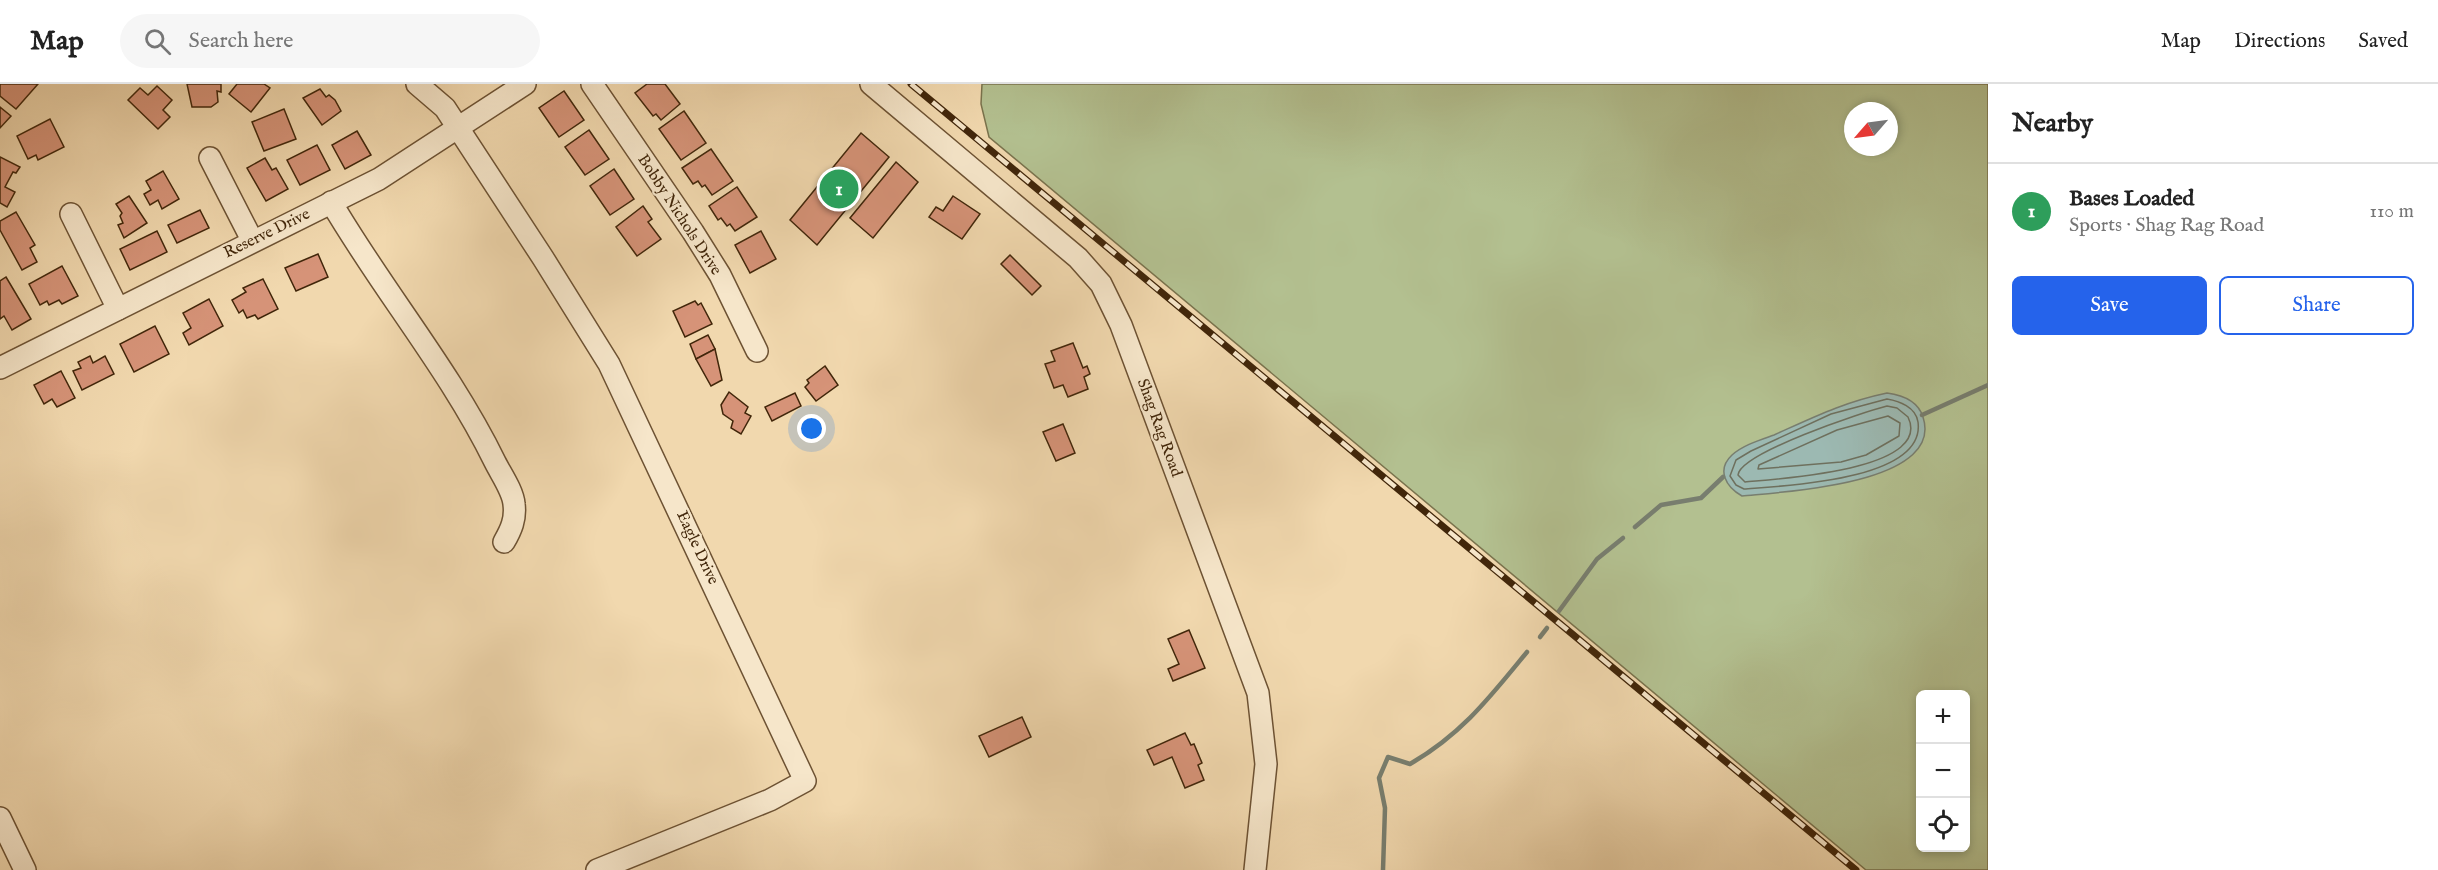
<!DOCTYPE html>
<html lang="en">
<head>
<meta charset="utf-8">
<style>
  :root { --surface:#fff; --page:#f6f6f6; --text:#222; --muted:#767676; --line:#e0e0e0; --accent:#2563eb }
  body { margin:0; font-family:"IM FELL English",serif; background:var(--page); color:var(--text) }
  .controls { position:absolute; right:18px; bottom:18px; display:grid; overflow:hidden; border-radius:9px; box-shadow:0 3px 9px #0003 }
  .controls button { width:54px; height:54px; display:grid; place-items:center; padding:0; border:0; border-bottom:2px solid var(--line); background:var(--surface); color:var(--text); font:30px sans-serif }
  .compass { position:absolute; left:1844px; top:18px; width:54px; height:54px; border-radius:50%; background:var(--surface); box-shadow:0 3px 9px #0003; rotate:242deg }
  .you { position:absolute; left:812px; top:345px; width:21px; height:21px; margin:-15px; border:4px solid #fff; border-radius:50%; background:#1a73e8; box-shadow:0 0 0 9px #1a73e833 }
  .badge { display:grid; place-items:center; width:39px; height:39px; border-radius:50%; background:var(--accent); color:#fff; font-size:20px; font-weight:700 }
  .pin { position:absolute; translate:-50% -50%; border:3px solid #fff; box-shadow:0 2px 6px #0006 }
  .list { margin:0; padding:0; list-style:none }
  h2 { display:flex; justify-content:space-between; align-items:center; height:78px; margin:0; padding:0 24px; font-size:26px }
  h2 small { font-size:20px; font-weight:400; color:var(--muted) }
  .list li { display:grid; grid-template-columns:39px 1fr auto; gap:18px; align-items:center; box-sizing:border-box; height:96px; padding:0 24px; border-top:2px solid var(--line) }
  .list b { display:block; font-size:22px; white-space:nowrap }
  .list p { margin:0; font-size:20px; white-space:nowrap; color:var(--muted) }
  .list em { font-size:20px; font-style:normal; color:var(--muted) }
  .actions { display:flex; gap:12px; padding:18px 24px }
  .actions a { flex:1; padding:14px 0; border:2px solid var(--accent); border-radius:9px; text-align:center; font-size:21px; color:var(--accent) }
  .actions .main { background:var(--accent); color:#fff }
  .icon { flex:none; width:33px; height:33px; fill:none; stroke:currentColor; stroke-width:2; stroke-linecap:round; stroke-linejoin:round }
  .map { position:relative; flex:none; width:1988px; height:786px; overflow:hidden }
  header { display:flex; align-items:center; gap:36px; box-sizing:border-box; height:84px; padding:0 30px; background:var(--surface); border-bottom:2px solid var(--line) }
  header strong { font-size:28px }
  nav { display:flex; gap:33px; margin-inline-start:auto; font-size:21px }
  .search { width:420px; height:54px; background:var(--page); display:flex; align-items:center; gap:15px; box-sizing:border-box; padding:0 21px; border-radius:33px; color:var(--muted); font-size:22px }
  main { display:flex }
  aside { flex:1; background:var(--surface) }
  .map>svg:first-child { display:block }
  .green { fill:#b3c090; stroke:#7a734d; stroke-width:1.5; fill-rule:evenodd }
  .water { fill:#9cb9b2; stroke:#787e6f; stroke-width:1.5 }
  .lines { fill:none; stroke-linecap:round; stroke-linejoin:round }
  .shore { stroke:#6e705e; stroke-width:1.5 }
  .stream { stroke:#787e6f; stroke-width:4.5 }
  .building { fill:#d69378; stroke:#41260a; stroke-width:1.5 }
  .minor-casing { stroke:#6d5233; stroke-width:24 }
  .minor { stroke:#f6e6ca; stroke-width:21 }
  .rail-casing { stroke:#41260a; stroke-width:7 }
  .rail { stroke:#f6e6ca; stroke-width:4.5; stroke-dasharray:14; stroke-linecap:butt }
  .labels { text-anchor:middle; dominant-baseline:central; stroke-width:4.5; stroke-linejoin:round; paint-order:stroke }
  .street-label { font-size:16px; fill:#41260a; stroke:#f6e6ca }
</style>
</head>
<body>
<header>
<strong>Map</strong>
<div class="search"><svg class="icon" aria-label="search" viewBox="0 0 24 24"><circle cx="10" cy="10" r="6"/><path d="M15 15l6 6"/></svg>Search here</div>
<nav><a>Map</a><a>Directions</a><a>Saved</a></nav>
</header>
<main>
<div class="map">
<svg width="1988" height="786" viewBox="0 0 1988 786">
  <rect width="100%" height="100%" fill="#f1d8ae"/>
  <filter id="stains"><feTurbulence type="fractalNoise" baseFrequency=".00333" numOctaves="4"/><feColorMatrix values="0 0 0 0 .2 0 0 0 0 .09 0 0 0 0 .02 0 0 0 .5 -.17"/></filter>
  <radialGradient id="worn" r=".72"><stop offset=".6" stop-color="#630" stop-opacity="0"/><stop offset="1" stop-color="#630" stop-opacity=".3"/></radialGradient>
  <!-- green -->
  <path class="green" d="M982,0H1988V786H1866L989,53L981,20ZM1853,27H1889V63H1853ZM1920,610H1966V764H1920Z"/>
  <!-- water -->
  <path class="water" d="M1887,309C1902,311 1918,317 1923,333C1945,401 1779,408 1742,412C1726,403 1716,386 1732,371C1743,361 1760,356 1774,351C1814,333 1844,318 1887,309Z"/>
  <g class="lines">
    <!-- shore -->
    <g class="shore">
      <path d="M1887,315C1899,317 1916,323 1918,338C1926,397 1781,402 1744,405L1736,401L1730,392L1736,376L1751,367L1831,330Z"/>
      <path d="M1887,322L1897,324L1908,333C1934,387 1774,395 1745,398L1738,391C1740,369 1863,328 1887,322Z"/>
      <path d="M1888,332L1900,339L1899,352L1866,371L1841,378L1758,385L1759,381L1837,346Z"/>
    </g>
    <!-- stream -->
    <g class="stream">
      <path d="M1922,331L1988,301"/>
      <path d="M1635,443L1661,421L1701,414L1723,393"/>
      <path d="M1559,527L1597,475L1623,454"/>
      <path d="M1540,553L1547,544"/>
      <path d="M1383,786L1385,724L1379,694L1388,673L1410,680C1462,650 1490,613 1527,568"/>
    </g>
  </g>
  <!-- building -->
  <g class="building">
    <path d="M0,0H38L16,25L0,12Z"/>
    <path d="M187,0H221V8L217,7L218,18L211,23H192Z"/>
    <path d="M237,0H264L270,4L251,28L229,10Z"/>
    <path d="M647,0H665L680,20L661,36L656,30L653,32L635,9Z"/>
    <path d="M157,2L172,16L163,26L170,33L158,45L128,16L140,4L148,11Z"/>
    <path d="M320,5L326,13L329,11L335,16L341,27L322,41L303,14Z"/>
    <path d="M564,7L584,36L559,53L539,24Z"/>
    <path d="M0,23L11,32L0,44Z"/>
    <path d="M284,25L296,55L264,67L252,38Z"/>
    <path d="M684,27L706,59L681,76L659,45Z"/>
    <path d="M50,35L64,63L38,76L36,71L28,75L17,52Z"/>
    <path d="M589,46L609,75L585,91L565,63Z"/>
    <path d="M357,47L371,71L345,85L332,61Z"/>
    <path d="M861,49L889,73L817,161L790,136Z"/>
    <path d="M317,61L330,86L300,101L287,76Z"/>
    <path d="M711,65L733,97L712,111L705,101L702,103L698,97L693,100L682,84Z"/>
    <path d="M0,73L20,83L16,89L13,88L5,103L15,108L7,123L0,119Z"/>
    <path d="M265,74L272,86L276,84L288,105L266,117L247,84Z"/>
    <path d="M896,78L918,98L873,154L850,134Z"/>
    <path d="M614,85L634,115L610,131L590,102Z"/>
    <path d="M163,87L179,115L162,125L158,116L150,121L144,110L151,106L146,97Z"/>
    <path d="M737,103L757,133L735,147L730,140L727,142L721,134L718,136L709,122Z"/>
    <path d="M129,112L147,139L124,154L118,141L123,139L120,132L122,129L116,120Z"/>
    <path d="M953,112L980,130L962,155L929,133L936,123L943,127Z"/>
    <path d="M643,122L652,135L648,138L661,155L637,172L616,143Z"/>
    <path d="M200,126L209,144L177,159L168,141Z"/>
    <path d="M16,128L35,161L30,164L37,178L22,186L0,146V137Z"/>
    <path d="M157,147L167,168L130,186L120,165Z"/>
    <path d="M761,147L776,175L750,189L735,161Z"/>
    <path d="M318,170L328,193L296,207L285,184Z"/>
    <path d="M1010,171L1041,202L1032,211L1001,180Z"/>
    <path d="M62,182L78,212L62,220L59,216L49,221L47,217L40,221L29,200Z"/>
    <path d="M6,193L31,235L12,246L4,232L0,235V197Z"/>
    <path d="M263,195L278,225L258,235L255,231L247,234L243,226L239,229L232,216L246,208L243,204Z"/>
    <path d="M209,215L223,242L189,261L183,249L191,244L183,229Z"/>
    <path d="M695,217L698,221L701,219L712,240L685,253L673,227Z"/>
    <path d="M155,242L169,270L134,288L120,260Z"/>
    <path d="M708,251L715,265L696,275L690,260Z"/>
    <path d="M1073,259L1083,284L1087,282L1090,290L1084,293L1088,305L1068,313L1063,301L1054,304L1045,280L1055,277L1051,267Z"/>
    <path d="M715,265L722,296L711,302L696,275Z"/>
    <path d="M90,272L93,279L105,272L114,290L82,306L73,287L81,284L78,278Z"/>
    <path d="M825,282L838,301L816,317L805,303L809,299L807,296Z"/>
    <path d="M61,287L75,314L57,323L52,315L44,320L34,301Z"/>
    <path d="M729,308L748,323L745,329L751,332L741,350L731,344L733,337L723,330L721,321Z"/>
    <path d="M795,309L801,322L772,337L765,323Z"/>
    <path d="M1063,340L1075,369L1056,377L1043,348Z"/>
    <path d="M1189,546L1205,584L1173,597L1168,585L1179,580L1168,555Z"/>
    <path d="M1022,633L1031,653L989,673L979,652Z"/>
    <path d="M1185,649L1191,661L1194,660L1202,679L1198,681L1204,696L1185,704L1172,673L1154,681L1147,666Z"/>
  </g>
  <g class="lines">
    <defs>
      <g id="minor">
        <path d="M417,0L445,24L543,174L609,280L805,697L770,716L597,786"/>
        <path d="M592,0L693,148L720,191L757,267"/>
        <path d="M871,0L1078,174L1101,200L1121,241L1258,609L1266,680L1255,786"/>
        <path d="M210,74L252,156"/>
        <path d="M331,118C383,207 450,286 495,378C501,390 513,407 514,420C516,435 511,446 504,458"/>
        <path d="M71,130L118,225"/>
        <path d="M0,284L379,95L525,0"/>
        <path d="M0,734L25,786"/>
      </g>
    </defs>
    <!-- minor casing -->
    <use href="#minor" class="minor-casing"/>
    <!-- minor -->
    <use href="#minor" class="minor"/>
    <defs>
      <path id="rail" d="M911,0L1856,786"/>
    </defs>
    <!-- rail casing -->
    <use href="#rail" class="rail-casing"/>
    <!-- rail -->
    <use href="#rail" class="rail"/>
  </g>
  <g class="labels">
    <!-- street labels -->
    <g class="street-label">
      <text transform="translate(679 131) rotate(57)">Bobby Nichols Drive</text>
      <text transform="translate(267 150) rotate(-26)">Reserve Drive</text>
      <text transform="translate(1159 344) rotate(70)">Shag Rag Road</text>
      <text transform="translate(697 464) rotate(65)">Eagle Drive</text>
    </g>
  </g>
  <rect width="100%" height="100%" filter="url(#stains)"/>
  <rect width="100%" height="100%" fill="url(#worn)"/>
</svg>
<div class="controls">
<button>+</button>
<button>−</button>
<button><svg class="icon" aria-label="locate" viewBox="0 0 24 24"><circle cx="12" cy="12" r="6"/><path d="M12 2v4M12 18v4M2 12h4M18 12h4"/></svg></button>
</div>
<svg class="compass" viewBox="-18 -18 36 36"><path d="M0-13l5 13h-10z" fill="#e53935"/><path d="M0 13l5-13h-10z" fill="#767676"/></svg>
<div class="you"></div>
<div class="pin badge" style="left:839px;top:105px;background:#2e9e5b">1</div>
</div>
<aside>
<h2>Nearby<small></small></h2>
<ul class="list">
<li><span class="badge" style="background:#2e9e5b">1</span><div><b>Bases Loaded</b><p>Sports · Shag Rag Road</p></div><em>110 m</em></li>
</ul>
<div class="actions"><a class="main">Save</a><a>Share</a></div>
</aside>
</main>
</body>
</html>
